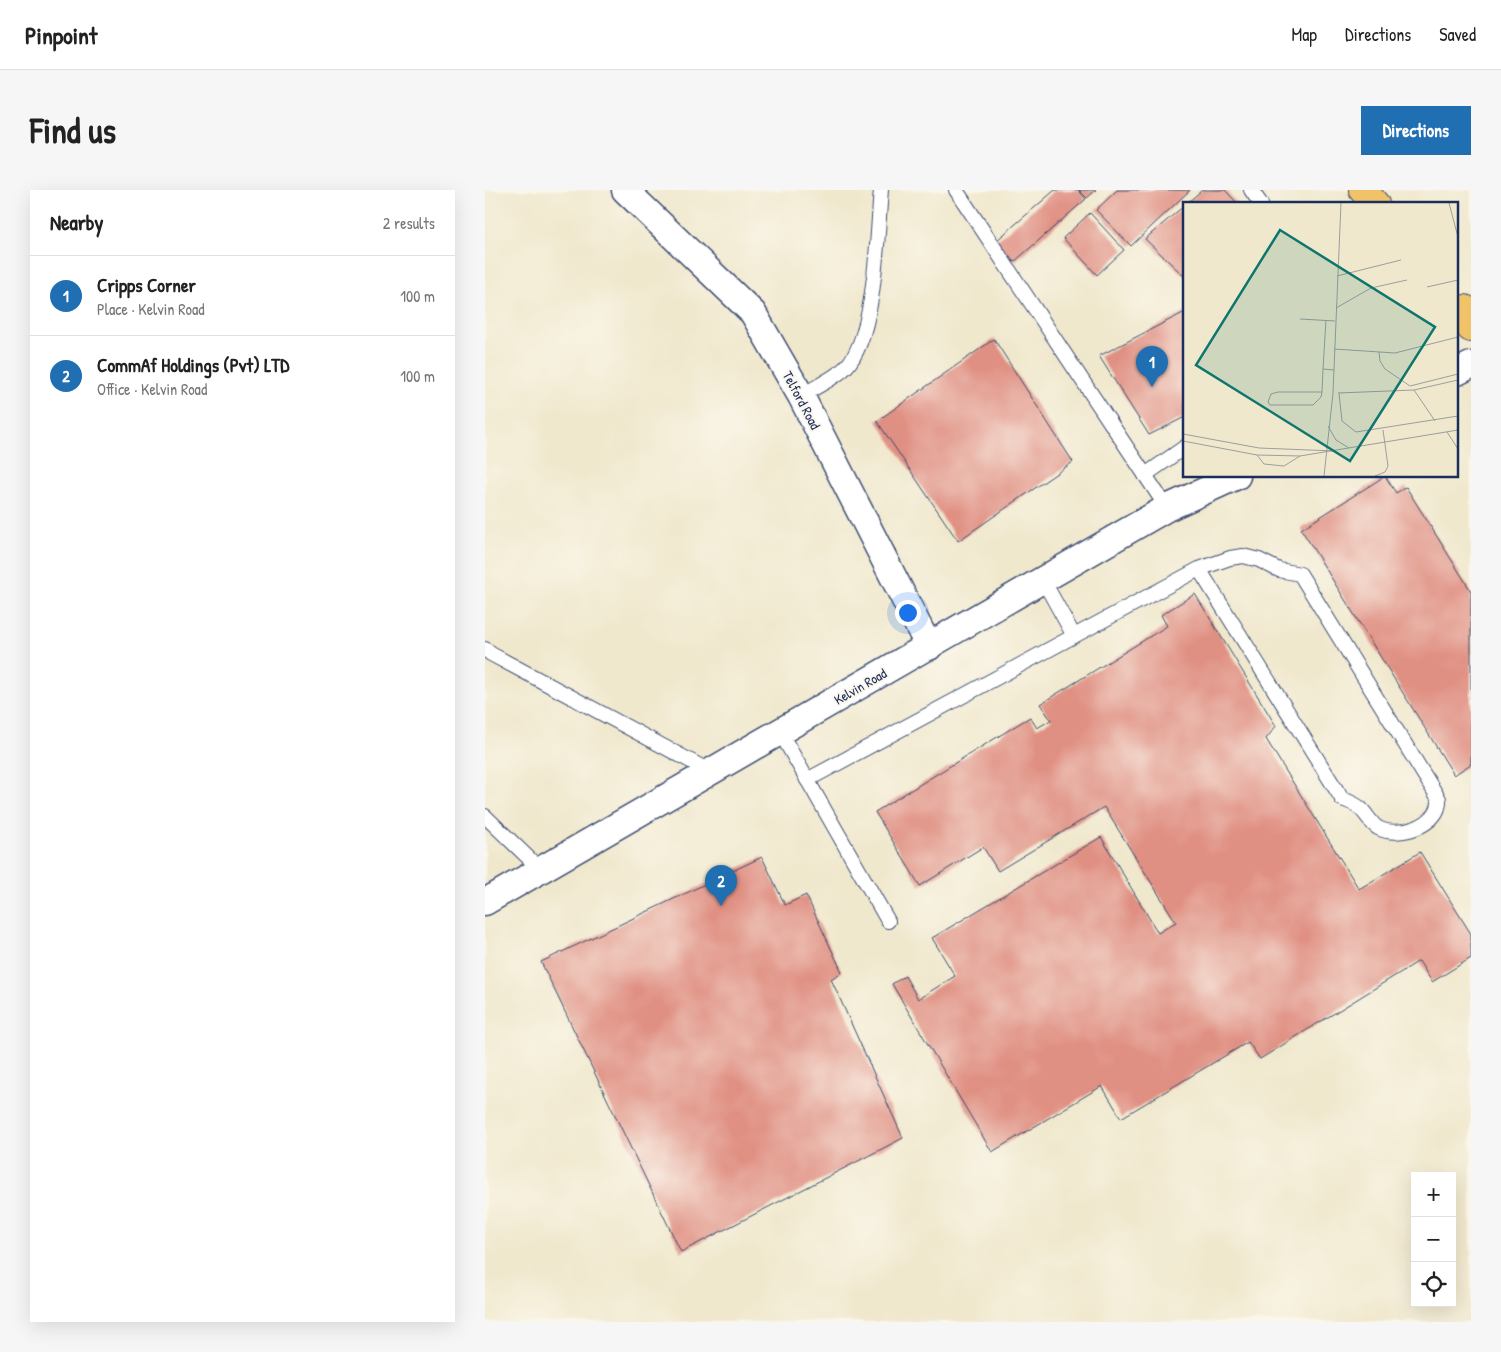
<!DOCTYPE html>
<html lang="en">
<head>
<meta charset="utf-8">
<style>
  :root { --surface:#fff; --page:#f6f6f6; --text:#222; --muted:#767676; --line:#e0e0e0; --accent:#1f6fb2 }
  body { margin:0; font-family:"Patrick Hand",sans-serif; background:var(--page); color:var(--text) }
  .controls { position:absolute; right:15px; bottom:15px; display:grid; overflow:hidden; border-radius:0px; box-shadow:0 5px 20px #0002 }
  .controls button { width:45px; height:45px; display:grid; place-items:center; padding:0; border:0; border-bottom:1px solid var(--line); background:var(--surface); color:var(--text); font:25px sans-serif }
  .you { position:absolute; left:422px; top:422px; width:18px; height:18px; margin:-12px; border:4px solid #fff; border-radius:50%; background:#1a73e8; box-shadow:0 0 0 8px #1a73e833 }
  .badge { display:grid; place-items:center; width:32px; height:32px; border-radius:50%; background:var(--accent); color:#fff; font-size:16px; font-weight:700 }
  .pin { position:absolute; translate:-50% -41px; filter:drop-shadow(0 1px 2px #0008) }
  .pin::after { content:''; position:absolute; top:26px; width:18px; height:15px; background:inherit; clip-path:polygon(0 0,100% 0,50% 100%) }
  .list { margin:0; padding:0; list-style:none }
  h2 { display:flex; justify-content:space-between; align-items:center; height:65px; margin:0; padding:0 20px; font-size:21px }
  h2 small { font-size:16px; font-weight:400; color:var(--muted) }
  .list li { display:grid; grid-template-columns:32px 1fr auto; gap:15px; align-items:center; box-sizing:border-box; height:80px; padding:0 20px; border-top:1px solid var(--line) }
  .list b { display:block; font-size:19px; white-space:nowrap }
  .list p { margin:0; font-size:16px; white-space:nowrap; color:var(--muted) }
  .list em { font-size:16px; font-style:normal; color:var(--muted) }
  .icon { flex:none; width:28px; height:28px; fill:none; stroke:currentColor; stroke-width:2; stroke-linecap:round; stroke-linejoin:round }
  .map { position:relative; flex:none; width:986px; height:1132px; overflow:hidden; border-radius:0px }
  header { display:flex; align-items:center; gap:30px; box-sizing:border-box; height:70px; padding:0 25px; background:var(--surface); border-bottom:1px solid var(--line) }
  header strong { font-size:24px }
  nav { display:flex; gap:28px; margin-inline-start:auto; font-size:18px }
  .intro { display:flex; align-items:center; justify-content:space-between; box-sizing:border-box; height:120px; padding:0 30px }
  h1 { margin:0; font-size:35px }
  .button { padding:12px 22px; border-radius:0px; background:var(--accent); color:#fff; font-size:18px; font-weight:700 }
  main { display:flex; gap:30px; padding:0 30px }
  aside { flex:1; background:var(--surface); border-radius:0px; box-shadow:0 5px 20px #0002 }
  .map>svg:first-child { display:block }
  .building { fill:#e09083 }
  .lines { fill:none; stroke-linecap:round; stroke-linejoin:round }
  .lane-casing { stroke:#3b4b6f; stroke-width:16 }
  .street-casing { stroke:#3b4b6f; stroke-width:29 }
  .primary-casing { stroke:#3b4b6f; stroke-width:30 }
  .lane { stroke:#fff; stroke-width:14 }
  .street { stroke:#fff; stroke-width:26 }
  .primary { stroke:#f1c369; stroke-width:28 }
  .labels { text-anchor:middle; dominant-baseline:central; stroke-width:4; stroke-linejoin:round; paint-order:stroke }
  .street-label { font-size:14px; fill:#1b2f5e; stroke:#fbf7ec }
  .inset-road { fill:none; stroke:#9b9ea1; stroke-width:1 }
  .view { fill:#0f766e; fill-opacity:0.15; stroke:#0f766e; stroke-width:2.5 }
  .inset-edge { fill:none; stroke:#1b2f5e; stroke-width:2.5 }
</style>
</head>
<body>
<header>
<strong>Pinpoint</strong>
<nav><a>Map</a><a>Directions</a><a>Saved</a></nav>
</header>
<div class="intro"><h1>Find us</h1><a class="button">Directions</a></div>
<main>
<aside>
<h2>Nearby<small>2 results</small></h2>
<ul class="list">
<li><span class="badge">1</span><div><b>Cripps Corner</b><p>Place · Kelvin Road</p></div><em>100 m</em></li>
<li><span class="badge">2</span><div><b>CommAf Holdings (Pvt) LTD</b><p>Office · Kelvin Road</p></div><em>100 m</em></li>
</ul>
</aside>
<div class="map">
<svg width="986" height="1132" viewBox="0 0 986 1132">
  <rect width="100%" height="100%" fill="#fbf7ec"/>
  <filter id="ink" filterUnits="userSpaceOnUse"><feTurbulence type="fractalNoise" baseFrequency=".02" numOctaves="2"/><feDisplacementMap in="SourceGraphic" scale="10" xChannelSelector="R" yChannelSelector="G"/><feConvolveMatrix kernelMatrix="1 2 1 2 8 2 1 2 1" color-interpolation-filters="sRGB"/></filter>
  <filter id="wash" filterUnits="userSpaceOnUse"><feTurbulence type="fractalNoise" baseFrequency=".0096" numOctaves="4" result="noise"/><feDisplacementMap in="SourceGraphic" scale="20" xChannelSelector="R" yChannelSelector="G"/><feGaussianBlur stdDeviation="1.12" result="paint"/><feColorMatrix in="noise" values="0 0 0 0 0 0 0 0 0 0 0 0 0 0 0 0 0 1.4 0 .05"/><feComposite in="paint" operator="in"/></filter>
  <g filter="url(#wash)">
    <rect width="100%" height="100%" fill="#f0e8cd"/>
    <g id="blocks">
      <!-- building -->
      <g class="building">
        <path d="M570,0H593L601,9L529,72L511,51Z"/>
        <path d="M594,0H611L602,8Z"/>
        <path d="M632,0H705L646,56L611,20Z"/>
        <path d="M717,0H740L753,14H701Z"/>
        <path d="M700,15V87L660,49Z"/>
        <path d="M605,23L639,60L612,85L578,48Z"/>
        <path d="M700,122V227L664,245L614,166Z"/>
        <path d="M509,149L588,272L473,351L392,231Z"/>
        <path d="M900,286L911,303L921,297L986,401V574L969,585L816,339Z"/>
        <path d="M710,404L791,536L781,549L874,699L935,662L986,744V768L947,792L934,771L775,869L763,852L636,928L617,896L507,962L407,794L420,786L433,809L470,786L447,748L616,647L673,743L691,732L619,617L513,681L498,657L435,696L390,622L545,527L552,538L566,530L555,514L682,436L676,425Z"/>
        <path d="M277,667L300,715L321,705L357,782L346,789L418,948L196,1062L56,772Z"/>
      </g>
    </g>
  </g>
  <g filter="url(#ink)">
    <use href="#blocks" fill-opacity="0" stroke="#3b4b6f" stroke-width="1"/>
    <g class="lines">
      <defs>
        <g id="lane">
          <path d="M471,0L682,318"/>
          <path d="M766,0L776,14"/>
          <path d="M316,206C330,197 349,189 361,177C391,146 392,44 396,0"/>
          <path d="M660,285L700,257"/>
          <path d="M558,390L589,446L714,379L745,368L758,366L774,370L794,380L815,384L954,609C956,635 914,649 893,638C886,634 881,623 875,618C870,614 863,611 857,609L714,379"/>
          <path d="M0,459L6,464L226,582"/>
          <path d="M295,542L403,731"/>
          <path d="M322,590L589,446"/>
          <path d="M0,626L55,679"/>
        </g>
        <g id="street">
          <path d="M140,0L268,123L316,206L444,457"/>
          <path d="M972,182L986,175"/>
          <path d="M0,712L682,318L752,286"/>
        </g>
        <g id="primary">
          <path d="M878,0L890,14"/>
          <path d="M980,119L986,138"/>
        </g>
      </defs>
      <!-- lane casing -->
      <use href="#lane" class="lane-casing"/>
      <!-- street casing -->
      <use href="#street" class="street-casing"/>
      <!-- primary casing -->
      <use href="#primary" class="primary-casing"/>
      <!-- lane -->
      <use href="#lane" class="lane"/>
      <!-- street -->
      <use href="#street" class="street"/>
      <!-- primary -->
      <use href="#primary" class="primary"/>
    </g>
  </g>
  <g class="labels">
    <!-- street labels -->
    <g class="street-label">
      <text transform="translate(317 210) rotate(62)">Telford Road</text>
      <text transform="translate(375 496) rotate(-30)">Kelvin Road</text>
    </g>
  </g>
  <!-- overview -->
  <g transform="translate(698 12)">
    <rect width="275" height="275" fill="#f0e8cd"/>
    <path class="inset-road" d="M266,1L275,35M154,74L218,58M244,85L275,78M153,106L188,86L224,78M117,117L152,119M151,147L212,151L275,135M196,150L197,159L202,167L227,184L275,172M140,167L143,118M231,188L252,219M139,190H95L88,192L85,200L87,203H130L138,195L139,190L140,167L151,168M155,191L231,188L275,178M156,191L159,219L173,230L275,214M145,224L153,238L166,246M264,230L275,247M0,232L76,246L152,249M0,239L74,253L117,254L275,228M74,253L81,262L101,264L117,254M141,274L150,191L158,1M192,274L202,270L205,264L200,228"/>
    <path class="view" d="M97,28L252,125L167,259L13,163Z"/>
    <rect width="275" height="275" class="inset-edge"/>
  </g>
</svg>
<div class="controls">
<button>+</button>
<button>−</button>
<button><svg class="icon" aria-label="locate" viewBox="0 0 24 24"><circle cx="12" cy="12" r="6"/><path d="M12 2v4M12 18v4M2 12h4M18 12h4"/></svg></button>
</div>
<div class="you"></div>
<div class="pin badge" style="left:667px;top:197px">1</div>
<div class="pin badge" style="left:236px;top:716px">2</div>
</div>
</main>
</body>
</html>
